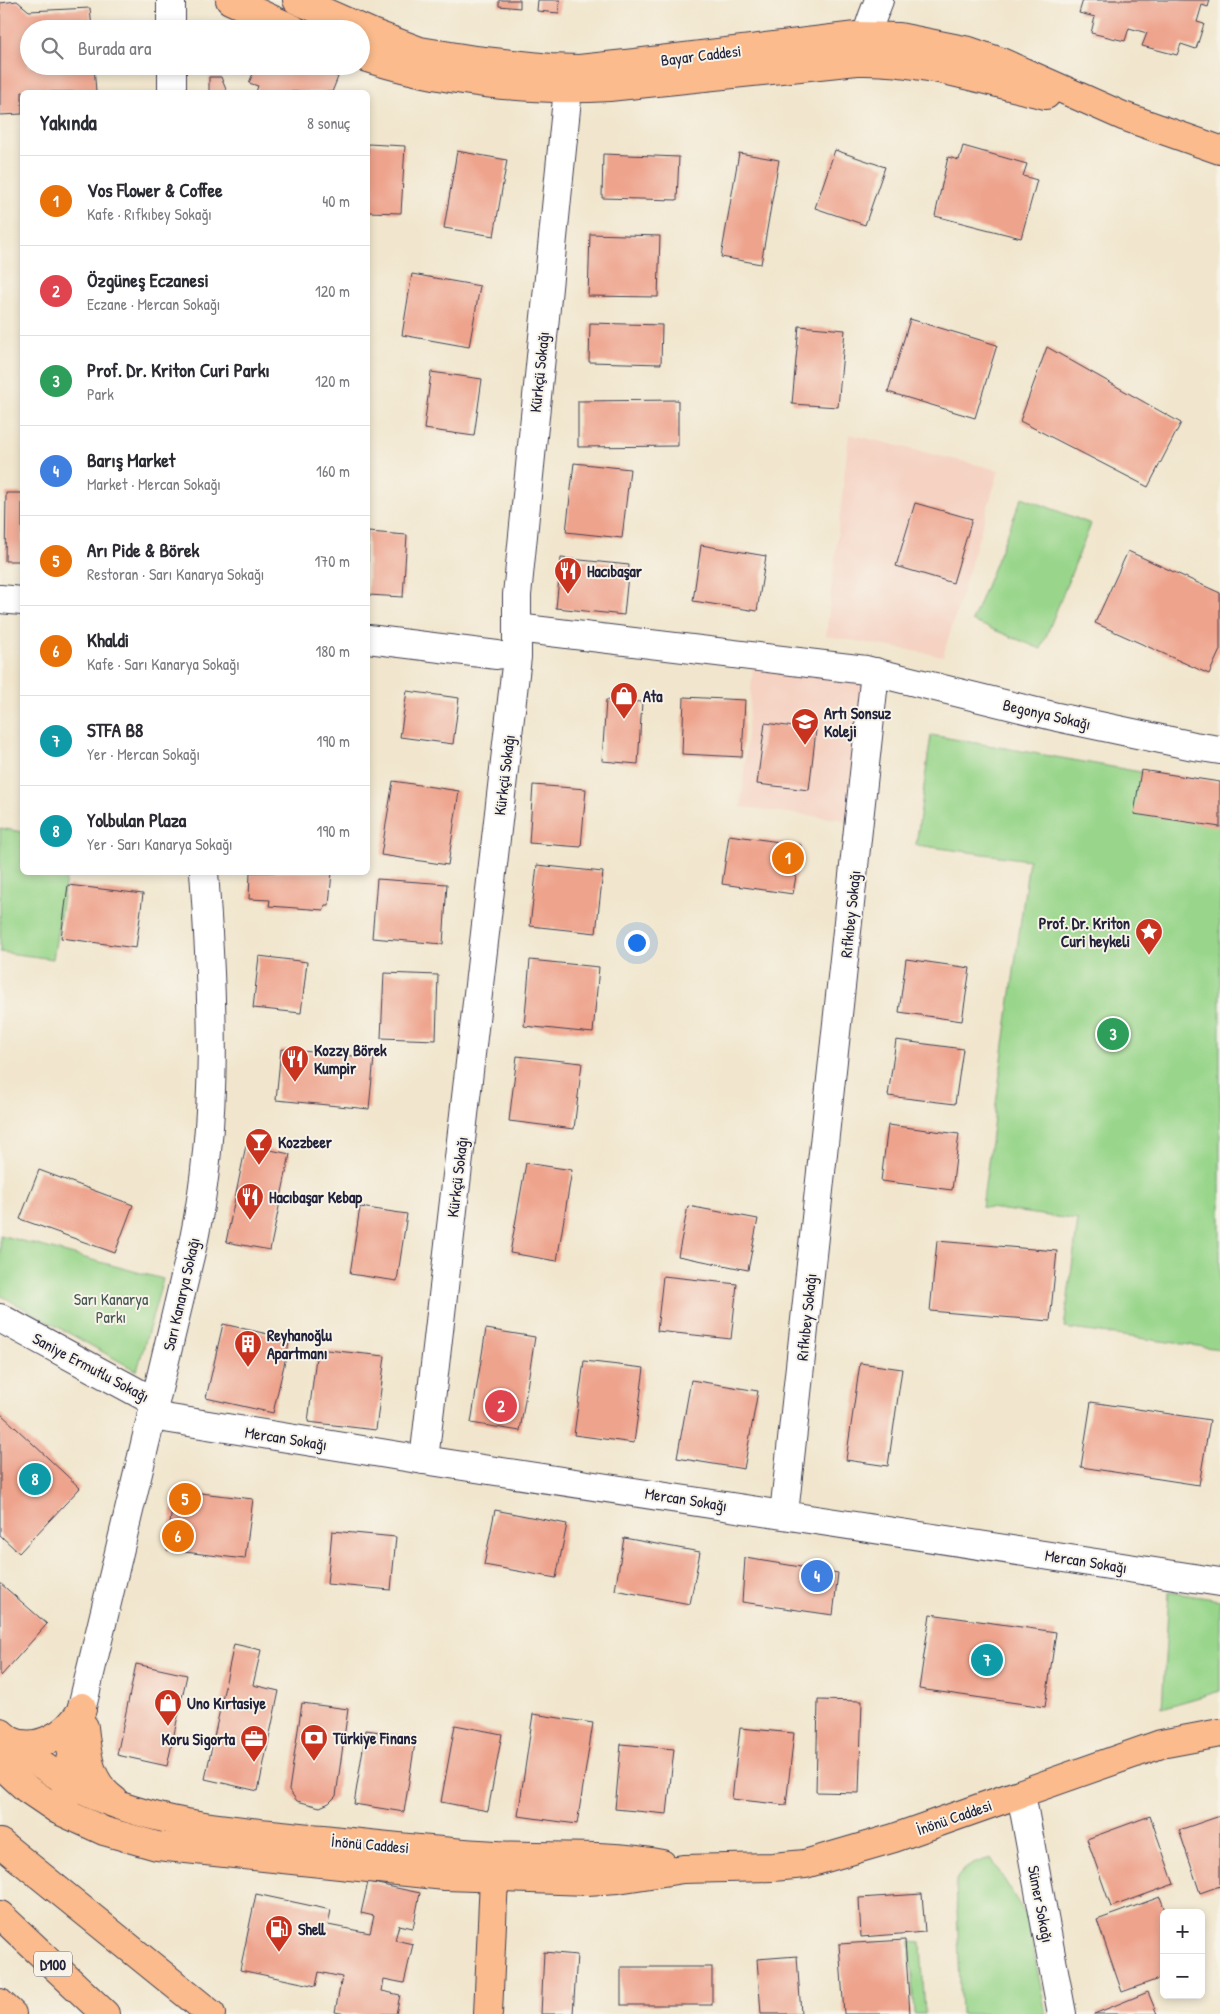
<!DOCTYPE html>
<html lang="tr">
<head>
<meta charset="utf-8">
<style>
  :root { --surface:#fff; --page:#f2f2f3; --text:#2b2b33; --muted:#7c7c81; --line:#e1e1e2; --accent:#c8321e }
  body { margin:0; font-family:"Patrick Hand",sans-serif; background:var(--page); color:var(--text) }
  .controls { position:absolute; right:15px; bottom:15px; display:grid; overflow:hidden; border-radius:8px; box-shadow:0 2px 8px #0003 }
  .controls button { width:45px; height:45px; display:grid; place-items:center; padding:0; border:0; border-bottom:1px solid var(--line); background:var(--surface); color:var(--text); font:25px sans-serif }
  .you { position:absolute; left:636px; top:942px; width:18px; height:18px; margin:-12px; border:4px solid #fff; border-radius:50%; background:#1a73e8; box-shadow:0 0 0 8px #1a73e833 }
  .badge { display:grid; place-items:center; width:32px; height:32px; border-radius:50%; background:var(--accent); color:#fff; font-size:16px; font-weight:700 }
  .pin { position:absolute; translate:-50% -50%; border:2px solid #fff; box-shadow:0 1px 5px #0006 }
  .list { margin:0; padding:0; list-style:none }
  h2 { display:flex; justify-content:space-between; align-items:center; height:65px; margin:0; padding:0 20px; font-size:21px }
  h2 small { font-size:16px; font-weight:400; color:var(--muted) }
  .list li { display:grid; grid-template-columns:32px 1fr auto; gap:15px; align-items:center; box-sizing:border-box; height:90px; padding:0 20px; border-top:1px solid var(--line) }
  .list b { display:block; font-size:19px; white-space:nowrap }
  .list p { margin:0; font-size:16px; white-space:nowrap; color:var(--muted) }
  .list em { font-size:16px; font-style:normal; color:var(--muted) }
  .icon { flex:none; width:28px; height:28px; fill:none; stroke:currentColor; stroke-width:2; stroke-linecap:round; stroke-linejoin:round }
  .map { position:relative; flex:none; width:1220px; height:2014px; overflow:hidden }
  .search { position:absolute; background:var(--surface); box-shadow:0 2px 8px #0003; left:20px; top:20px; width:350px; height:55px; display:flex; align-items:center; gap:12px; box-sizing:border-box; padding:0 18px; border-radius:28px; color:var(--muted); font-size:19px }
  .panel { position:absolute; background:var(--surface); box-shadow:0 2px 8px #0003; left:20px; top:90px; width:350px; height:785px; border-radius:8px }
  .map>svg:first-child { display:block }
  .built { fill:#f5d2c2 }
  .green { fill:#99d68b; stroke:#5e7c63 }
  .building { fill:#eea38c }
  .lines { fill:none; stroke-linecap:round; stroke-linejoin:round }
  .minor-casing { stroke:#413f51; stroke-width:30 }
  .major-casing { stroke:#413f51; stroke-width:30 }
  .highway-casing { stroke:#413f51; stroke-width:30 }
  .minor { stroke:#fff; stroke-width:28 }
  .major { stroke:#fbbb8c; stroke-width:28 }
  .highway { stroke:#fbbb8c; stroke-width:28 }
  .labels { text-anchor:middle; dominant-baseline:central; stroke-width:4; stroke-linejoin:round; paint-order:stroke }
  .shield { fill:#f7f3e8; stroke:#62616f; stroke-width:1 }
  .shield-label { font-size:15px; font-weight:bold; fill:#22223b }
  .street-label { font-size:16px; fill:#22223b; stroke:#f7f3e8 }
  .poi-label { font-size:16px; font-weight:bold; fill:#22223b; stroke:#f7f3e8; text-anchor:start }
  .park-label { font-size:16px; fill:#465853; stroke:#f7f3e8 }
</style>
</head>
<body>
<div class="map">
<svg width="1220" height="2014" viewBox="0 0 1220 2014">
  <rect width="100%" height="100%" fill="#f7f3e8"/>
  <filter id="ink" filterUnits="userSpaceOnUse"><feTurbulence type="fractalNoise" baseFrequency=".02" numOctaves="2"/><feDisplacementMap in="SourceGraphic" scale="10" xChannelSelector="R" yChannelSelector="G"/><feConvolveMatrix kernelMatrix="1 2 1 2 8 2 1 2 1" color-interpolation-filters="sRGB"/></filter>
  <filter id="wash" filterUnits="userSpaceOnUse"><feTurbulence type="fractalNoise" baseFrequency=".0096" numOctaves="4" result="noise"/><feDisplacementMap in="SourceGraphic" scale="20" xChannelSelector="R" yChannelSelector="G"/><feGaussianBlur stdDeviation="1.12" result="paint"/><feColorMatrix in="noise" values="0 0 0 0 0 0 0 0 0 0 0 0 0 0 0 0 0 1.4 0 .05"/><feComposite in="paint" operator="in"/></filter>
  <g filter="url(#wash)">
    <rect width="100%" height="100%" fill="#f1e6cd"/>
    <!-- built -->
    <g class="built">
      <path d="M849,434L999,470L943,656L826,636Z"/>
      <path d="M753,665L871,684L853,821L741,807Z"/>
    </g>
    <!-- green -->
    <g class="green">
      <path d="M1022,497L1091,524L1041,649L972,621Z"/>
      <path d="M931,735L1220,786V1349L1064,1328L1078,1220L982,1207L1029,860L916,845Z"/>
      <path d="M0,828L22,832V872L67,873L53,959L0,952Z"/>
      <path d="M0,1235L163,1279L137,1371L0,1295Z"/>
      <path d="M1169,1592L1220,1600V1691L1162,1708Z"/>
      <path d="M991,1858L1027,1917L1046,2014H961L956,1880C964,1866 976,1862 991,1858Z"/>
      <path d="M910,1942L921,1943L925,2014H914Z"/>
    </g>
    <g id="blocks">
      <!-- building -->
      <g class="building">
        <path d="M499,0H520V8L499,6Z"/>
        <path d="M538,0H560L559,13L537,11Z"/>
        <path d="M1083,0H1210L1208,7L1202,5L1197,22L1204,24L1196,49L1181,44L1177,55L1142,46L1147,33L1129,28L1125,41L1091,33L1095,17L1079,13Z"/>
        <path d="M17,1L29,11L90,8L92,29H29V66H94L96,92H22V114L0,115V3Z"/>
        <path d="M256,66H313L338,77L332,92H256L258,86L249,83Z"/>
        <path d="M209,77H221L227,92H209Z"/>
        <path d="M368,144L405,146L401,213L368,212Z"/>
        <path d="M963,146L1027,164L1023,176L1037,180L1021,238L935,216L948,157L959,160Z"/>
        <path d="M835,150L885,167L865,225L815,208Z"/>
        <path d="M457,151L507,160L494,236L444,228Z"/>
        <path d="M739,153L779,160L761,264L721,257Z"/>
        <path d="M603,154L679,157L677,200L602,198Z"/>
        <path d="M590,234L660,236L658,297L588,296Z"/>
        <path d="M412,274L480,286L469,347L402,335Z"/>
        <path d="M910,319L997,345L975,418L888,392Z"/>
        <path d="M590,323L662,325L661,364L589,362Z"/>
        <path d="M799,326L845,330L838,407L792,404Z"/>
        <path d="M1047,347L1181,423L1148,487L1020,421Z"/>
        <path d="M431,372L482,379L474,436L424,429Z"/>
        <path d="M678,400V446L578,447V401Z"/>
        <path d="M574,463L630,469L622,538L566,532Z"/>
        <path d="M6,493H22V561H5Z"/>
        <path d="M915,503L972,519L953,583L896,566Z"/>
        <path d="M368,532L407,535L403,597L368,595Z"/>
        <path d="M701,545L766,556L757,611L693,601Z"/>
        <path d="M1128,551L1220,593V650L1209,674L1095,623Z"/>
        <path d="M561,558L629,565L624,615L556,608Z"/>
        <path d="M407,691L459,698L453,744L400,737Z"/>
        <path d="M684,697L745,700L742,757L682,754Z"/>
        <path d="M606,700L642,702L638,764L602,761Z"/>
        <path d="M765,723L816,730L809,790L757,784Z"/>
        <path d="M1141,770L1220,782V827L1134,814Z"/>
        <path d="M393,781L459,791L448,865L381,855Z"/>
        <path d="M533,785L586,789L581,847L529,843Z"/>
        <path d="M729,835L801,845L793,894L722,884Z"/>
        <path d="M537,865L603,872L596,933L530,926Z"/>
        <path d="M250,872H332L329,905H325L324,910L269,906L270,900L249,899Z"/>
        <path d="M377,879L447,884L443,944L372,938Z"/>
        <path d="M68,885L143,894L136,948L61,938Z"/>
        <path d="M259,956L307,962L301,1013L253,1008Z"/>
        <path d="M906,959L970,968L962,1021L899,1012Z"/>
        <path d="M530,960L599,967L593,1033L524,1026Z"/>
        <path d="M384,973L438,975L436,1040L381,1038Z"/>
        <path d="M896,1040L963,1049L955,1104L888,1096Z"/>
        <path d="M281,1049L374,1058L369,1109L276,1100Z"/>
        <path d="M517,1056L582,1063L574,1129L509,1121Z"/>
        <path d="M888,1125L959,1134L952,1190L881,1181Z"/>
        <path d="M246,1145L290,1154L270,1250L226,1242Z"/>
        <path d="M526,1163L572,1170L557,1261L510,1253Z"/>
        <path d="M39,1170L133,1205L115,1253L20,1219Z"/>
        <path d="M688,1206L758,1219L748,1270L678,1256Z"/>
        <path d="M360,1207L407,1214L397,1281L350,1274Z"/>
        <path d="M937,1241L1057,1251L1050,1321L930,1311Z"/>
        <path d="M663,1276L737,1284L731,1339L657,1331Z"/>
        <path d="M223,1324L290,1339L273,1413L206,1398Z"/>
        <path d="M486,1329L535,1337L520,1431L471,1423Z"/>
        <path d="M317,1349L385,1356L376,1430L308,1422Z"/>
        <path d="M584,1361L644,1368L634,1443L574,1435Z"/>
        <path d="M860,1363L902,1369L888,1466L846,1460Z"/>
        <path d="M691,1380L758,1391L744,1469L677,1458Z"/>
        <path d="M1091,1402L1210,1420L1199,1485L1081,1467Z"/>
        <path d="M0,1413L80,1488L19,1553L0,1535Z"/>
        <path d="M174,1490L253,1499L245,1559L167,1550Z"/>
        <path d="M495,1510L567,1524L556,1578L484,1565Z"/>
        <path d="M332,1531L396,1537L391,1590L327,1584Z"/>
        <path d="M624,1538L700,1552L690,1604L615,1590Z"/>
        <path d="M745,1558L838,1573L833,1615L742,1602Z"/>
        <path d="M0,1583L47,1624L1,1676L0,1675Z"/>
        <path d="M930,1614L1056,1632L1045,1707L919,1689Z"/>
        <path d="M234,1644L261,1650L253,1685L279,1691L258,1791L205,1779Z"/>
        <path d="M136,1664L187,1675L167,1766L117,1755Z"/>
        <path d="M818,1700L862,1701L859,1793L816,1792Z"/>
        <path d="M302,1703L348,1709L336,1796L329,1803L320,1807L297,1801L289,1790Z"/>
        <path d="M533,1714L593,1723L577,1824L518,1816Z"/>
        <path d="M455,1725L502,1734L488,1811L441,1802Z"/>
        <path d="M740,1728L794,1733L786,1805L732,1799Z"/>
        <path d="M366,1730L416,1737L404,1812L354,1804Z"/>
        <path d="M621,1744L674,1749L667,1814L615,1809Z"/>
        <path d="M1150,1816L1174,1884L1111,1907L1087,1839Z"/>
        <path d="M1220,1816V1886L1200,1893L1179,1830Z"/>
        <path d="M368,1882L420,1893L413,1928L399,1925L395,1940L413,1944L404,1983L384,1979L382,1991L400,1995L396,2014H346L335,2012L342,1977L319,1972L316,1986L240,1970L256,1894L331,1910L328,1925L370,1933L374,1916L361,1913Z"/>
        <path d="M922,1894L925,1932L861,1937L859,1898Z"/>
        <path d="M1160,1897L1166,1913H1164V1977L1122,1992L1097,1920Z"/>
        <path d="M905,1940L910,2014H844L839,1944Z"/>
        <path d="M544,1952L577,1955L573,2014H541Z"/>
        <path d="M797,1956L801,2014H761L757,1959Z"/>
        <rect x="621" y="1967" width="91" height="38"/>
        <path d="M1148,1992L1157,2014H1094Z"/>
      </g>
    </g>
  </g>
  <g filter="url(#ink)">
    <use href="#blocks" fill-opacity="0" stroke="#413f51" stroke-width="1"/>
    <g class="lines">
      <defs>
        <g id="minor">
          <path d="M171,0V29"/>
          <path d="M876,56C858,43 873,17 879,0"/>
          <path d="M172,66V92"/>
          <path d="M0,599L22,601"/>
          <path d="M517,628L866,670L1057,717L1194,746L1220,750"/>
          <path d="M368,639L497,655"/>
          <path d="M0,1318L155,1402"/>
          <path d="M152,1416L424,1460L1220,1582"/>
          <path d="M424,1460L517,657V595L570,69"/>
          <path d="M784,1514L875,672"/>
          <path d="M82,1707L194,1239C219,1118 213,995 204,872"/>
          <path d="M1021,1794L1062,2014"/>
        </g>
        <g id="major">
          <path d="M230,0L293,29"/>
          <path d="M297,0L372,33L420,51L475,60L550,68L579,69L635,63L856,36L899,37L969,51L1001,62L1123,116L1220,150"/>
          <path d="M361,56C435,81 531,92 609,87L857,61C922,59 984,81 1046,95"/>
          <path d="M84,1727C87,1755 89,1782 114,1800"/>
          <path d="M0,1732C29,1757 62,1782 97,1797C168,1827 247,1832 323,1839C381,1845 438,1852 496,1855C551,1858 608,1853 662,1864"/>
          <path d="M9,1740C38,1754 68,1733 82,1709"/>
          <path d="M0,1764L27,1789L58,1810L104,1831L157,1846L445,1876L587,1881L618,1879L683,1869L773,1867L805,1864L894,1838L1161,1744L1220,1733"/>
          <path d="M67,1796L65,1783L82,1707"/>
        </g>
        <g id="highway">
          <path d="M0,1843L211,2014"/>
          <path d="M0,1915L105,2014"/>
          <path d="M0,2003L12,2014"/>
          <path d="M488,2014L495,1855"/>
        </g>
      </defs>
      <!-- minor casing -->
      <use href="#minor" class="minor-casing"/>
      <!-- major casing -->
      <use href="#major" class="major-casing"/>
      <!-- highway casing -->
      <use href="#highway" class="highway-casing"/>
      <!-- minor -->
      <use href="#minor" class="minor"/>
      <!-- major -->
      <use href="#major" class="major"/>
      <!-- highway -->
      <use href="#highway" class="highway"/>
    </g>
  </g>
  <!-- icons -->
  <defs>
    <symbol id="restaurant-pin" viewBox="-11 -11 22 30"><path d="M0 17L-7.5 6A9.5 9.5 0 1 1 7.5 6Z" fill="#c8321e" stroke="#f7f3e8"/><path d="M-5-6h1v4h1v-4h1v4h1v-4h1v5L-1.5 .5V6h-2V.5L-5-1ZM5-6V6H3V1.5H1.5Q1.5-4 5-6Z" fill="#fff"/></symbol>
    <symbol id="shop-pin" viewBox="-11 -11 22 30"><path d="M0 17L-7.5 6A9.5 9.5 0 1 1 7.5 6Z" fill="#c8321e" stroke="#f7f3e8"/><path d="M-5-2.5h2.3a2.7 3.5 0 0 1 5.4 0H5L5.5 6h-11ZM-1.5-2.5h3a1.5 2.3 0 0 0-3 0Z" fill="#fff"/></symbol>
    <symbol id="school-pin" viewBox="-11 -11 22 30"><path d="M0 17L-7.5 6A9.5 9.5 0 1 1 7.5 6Z" fill="#c8321e" stroke="#f7f3e8"/><path d="M0-5L7-2L0 1L-7-2ZM-4 1L0 2.5L4 1V4Q0 6-4 4Z" fill="#fff"/></symbol>
    <symbol id="sight-pin" viewBox="-11 -11 22 30"><path d="M0 17L-7.5 6A9.5 9.5 0 1 1 7.5 6Z" fill="#c8321e" stroke="#f7f3e8"/><path d="M0-6L1.8-2.2L6-1.7L2.9 1.2L3.7 5.4L0 3.3L-3.7 5.4L-2.9 1.2L-6-1.7L-1.8-2.2Z" fill="#fff"/></symbol>
    <symbol id="bar-pin" viewBox="-11 -11 22 30"><path d="M0 17L-7.5 6A9.5 9.5 0 1 1 7.5 6Z" fill="#c8321e" stroke="#f7f3e8"/><path d="M-6-5H6L.8 .8V4.5H3.5V6h-7V4.5H-.8V.8Z" fill="#fff"/></symbol>
    <symbol id="building-pin" viewBox="-11 -11 22 30"><path d="M0 17L-7.5 6A9.5 9.5 0 1 1 7.5 6Z" fill="#c8321e" stroke="#f7f3e8"/><path d="M-4-6H4V6H1V3H-1V6H-4ZM-2.5-4.3h1.7v1.8h-1.7ZM.8-4.3h1.7v1.8H.8ZM-2.5-1h1.7V.8h-1.7ZM.8-1h1.7V.8H.8Z" fill="#fff"/></symbol>
    <symbol id="bank-pin" viewBox="-11 -11 22 30"><path d="M0 17L-7.5 6A9.5 9.5 0 1 1 7.5 6Z" fill="#c8321e" stroke="#f7f3e8"/><path d="M-6-4H6V4H-6ZM0-2.3a2.3 2.3 0 1 0 0 4.6a2.3 2.3 0 1 0 0-4.6Z" fill="#fff"/></symbol>
    <symbol id="office-pin" viewBox="-11 -11 22 30"><path d="M0 17L-7.5 6A9.5 9.5 0 1 1 7.5 6Z" fill="#c8321e" stroke="#f7f3e8"/><path d="M-6-3h4V-5.5h4V-3h4V5H-6ZM-1-4.5V-3h2v-1.5ZM-6 0V1H6V0Z" fill="#fff"/></symbol>
    <symbol id="fuel-pin" viewBox="-11 -11 22 30"><path d="M0 17L-7.5 6A9.5 9.5 0 1 1 7.5 6Z" fill="#c8321e" stroke="#f7f3e8"/><path d="M-5.5-6h7V0h2V4h1.3V-2.5L3-4.5l.8-.8L6-3V5H2.5V1h-1V6h-7ZM-4.2-4.7v3.2H.2V-4.7Z" fill="#fff"/></symbol>
  </defs>
  <g fill-rule="evenodd">
    <use href="#restaurant-pin" x="552" y="555" width="32" height="43"/>
    <use href="#shop-pin" x="608" y="680" width="32" height="43"/>
    <use href="#school-pin" x="789" y="706" width="32" height="43"/>
    <use href="#sight-pin" x="1133" y="916" width="32" height="43"/>
    <use href="#restaurant-pin" x="279" y="1043" width="32" height="43"/>
    <use href="#bar-pin" x="243" y="1126" width="32" height="43"/>
    <use href="#restaurant-pin" x="234" y="1181" width="32" height="43"/>
    <use href="#building-pin" x="232" y="1328" width="32" height="43"/>
    <use href="#shop-pin" x="152" y="1687" width="32" height="43"/>
    <use href="#bank-pin" x="298" y="1722" width="32" height="43"/>
    <use href="#office-pin" x="238" y="1723" width="32" height="43"/>
    <use href="#fuel-pin" x="263" y="1913" width="32" height="43"/>
  </g>
  <g class="labels">
    <!-- shield labels -->
    <rect class="shield" x="34" y="1951.5" width="38" height="25" rx="4"/>
    <g class="shield-label">
      <text x="53" y="1964">D100</text>
    </g>
    <!-- street labels -->
    <g class="street-label">
      <text transform="translate(701 55) rotate(-7)">Bayar Caddesi</text>
      <text transform="translate(539 372) rotate(-84)">Kürkçü Sokağı</text>
      <text transform="translate(1047 714) rotate(13)">Begonya Sokağı</text>
      <text transform="translate(504 775) rotate(-83)">Kürkçü Sokağı</text>
      <text transform="translate(850 914) rotate(-84)">Rıfkıbey Sokağı</text>
      <text transform="translate(457 1177) rotate(-83)">Kürkçü Sokağı</text>
      <text transform="translate(181 1294) rotate(-77)">Sarı Kanarya Sokağı</text>
      <text transform="translate(806 1317) rotate(-84)">Rıfkıbey Sokağı</text>
      <text transform="translate(91 1367) rotate(28)">Saniye Ermutlu Sokağı</text>
      <text transform="translate(286 1438) rotate(9)">Mercan Sokağı</text>
      <text transform="translate(686 1499) rotate(9)">Mercan Sokağı</text>
      <text transform="translate(1086 1561) rotate(9)">Mercan Sokağı</text>
      <text transform="translate(954 1817) rotate(-19)">İnönü Caddesi</text>
      <text transform="translate(370 1844) rotate(5)">İnönü Caddesi</text>
      <text transform="translate(1041 1904) rotate(79)">Sümer Sokağı</text>
    </g>
    <!-- poi labels -->
    <g class="poi-label">
      <text x="587" y="571">Hacıbaşar</text>
      <text x="643" y="696">Ata</text>
      <text x="824" y="713">Artı Sonsuz<tspan x="824" dy="18">Koleji</tspan></text>
      <text x="1130" y="923" text-anchor="end">Prof. Dr. Kriton<tspan x="1130" dy="18">Curi heykeli</tspan></text>
      <text x="314" y="1050">Kozzy Börek<tspan x="314" dy="18">Kumpir</tspan></text>
      <text x="278" y="1142">Kozzbeer</text>
      <text x="269" y="1197">Hacıbaşar Kebap</text>
      <text x="267" y="1335">Reyhanoğlu<tspan x="267" dy="18">Apartmanı</tspan></text>
      <text x="187" y="1703">Uno Kırtasiye</text>
      <text x="333" y="1738">Türkiye Finans</text>
      <text x="235" y="1739" text-anchor="end">Koru Sigorta</text>
      <text x="298" y="1929">Shell</text>
    </g>
    <!-- park labels -->
    <g class="park-label">
      <text x="111" y="1299">Sarı Kanarya<tspan x="111" dy="18">Parkı</tspan></text>
    </g>
  </g>
</svg>
<div class="controls">
<button>+</button>
<button>−</button>
</div>
<div class="you"></div>
<div class="pin badge" style="left:788px;top:858px;background:#e8710a">1</div>
<div class="pin badge" style="left:501px;top:1406px;background:#e0444e">2</div>
<div class="pin badge" style="left:1113px;top:1034px;background:#2e9e5b">3</div>
<div class="pin badge" style="left:817px;top:1576px;background:#3f7fe0">4</div>
<div class="pin badge" style="left:185px;top:1499px;background:#e8710a">5</div>
<div class="pin badge" style="left:178px;top:1536px;background:#e8710a">6</div>
<div class="pin badge" style="left:987px;top:1660px;background:#0f9aa8">7</div>
<div class="pin badge" style="left:35px;top:1479px;background:#0f9aa8">8</div>
<div class="search"><svg class="icon" aria-label="search" viewBox="0 0 24 24"><circle cx="10" cy="10" r="6"/><path d="M15 15l6 6"/></svg>Burada ara</div>
<section class="panel">
<h2>Yakında<small>8 sonuç</small></h2>
<ul class="list">
<li><span class="badge" style="background:#e8710a">1</span><div><b>Vos Flower &amp; Coffee</b><p>Kafe · Rıfkıbey Sokağı</p></div><em>40 m</em></li>
<li><span class="badge" style="background:#e0444e">2</span><div><b>Özgüneş Eczanesi</b><p>Eczane · Mercan Sokağı</p></div><em>120 m</em></li>
<li><span class="badge" style="background:#2e9e5b">3</span><div><b>Prof. Dr. Kriton Curi Parkı</b><p>Park</p></div><em>120 m</em></li>
<li><span class="badge" style="background:#3f7fe0">4</span><div><b>Barış Market</b><p>Market · Mercan Sokağı</p></div><em>160 m</em></li>
<li><span class="badge" style="background:#e8710a">5</span><div><b>Arı Pide &amp; Börek</b><p>Restoran · Sarı Kanarya Sokağı</p></div><em>170 m</em></li>
<li><span class="badge" style="background:#e8710a">6</span><div><b>Khaldi</b><p>Kafe · Sarı Kanarya Sokağı</p></div><em>180 m</em></li>
<li><span class="badge" style="background:#0f9aa8">7</span><div><b>STFA B8</b><p>Yer · Mercan Sokağı</p></div><em>190 m</em></li>
<li><span class="badge" style="background:#0f9aa8">8</span><div><b>Yolbulan Plaza</b><p>Yer · Sarı Kanarya Sokağı</p></div><em>190 m</em></li>
</ul>
</section>
</div>
</body>
</html>
